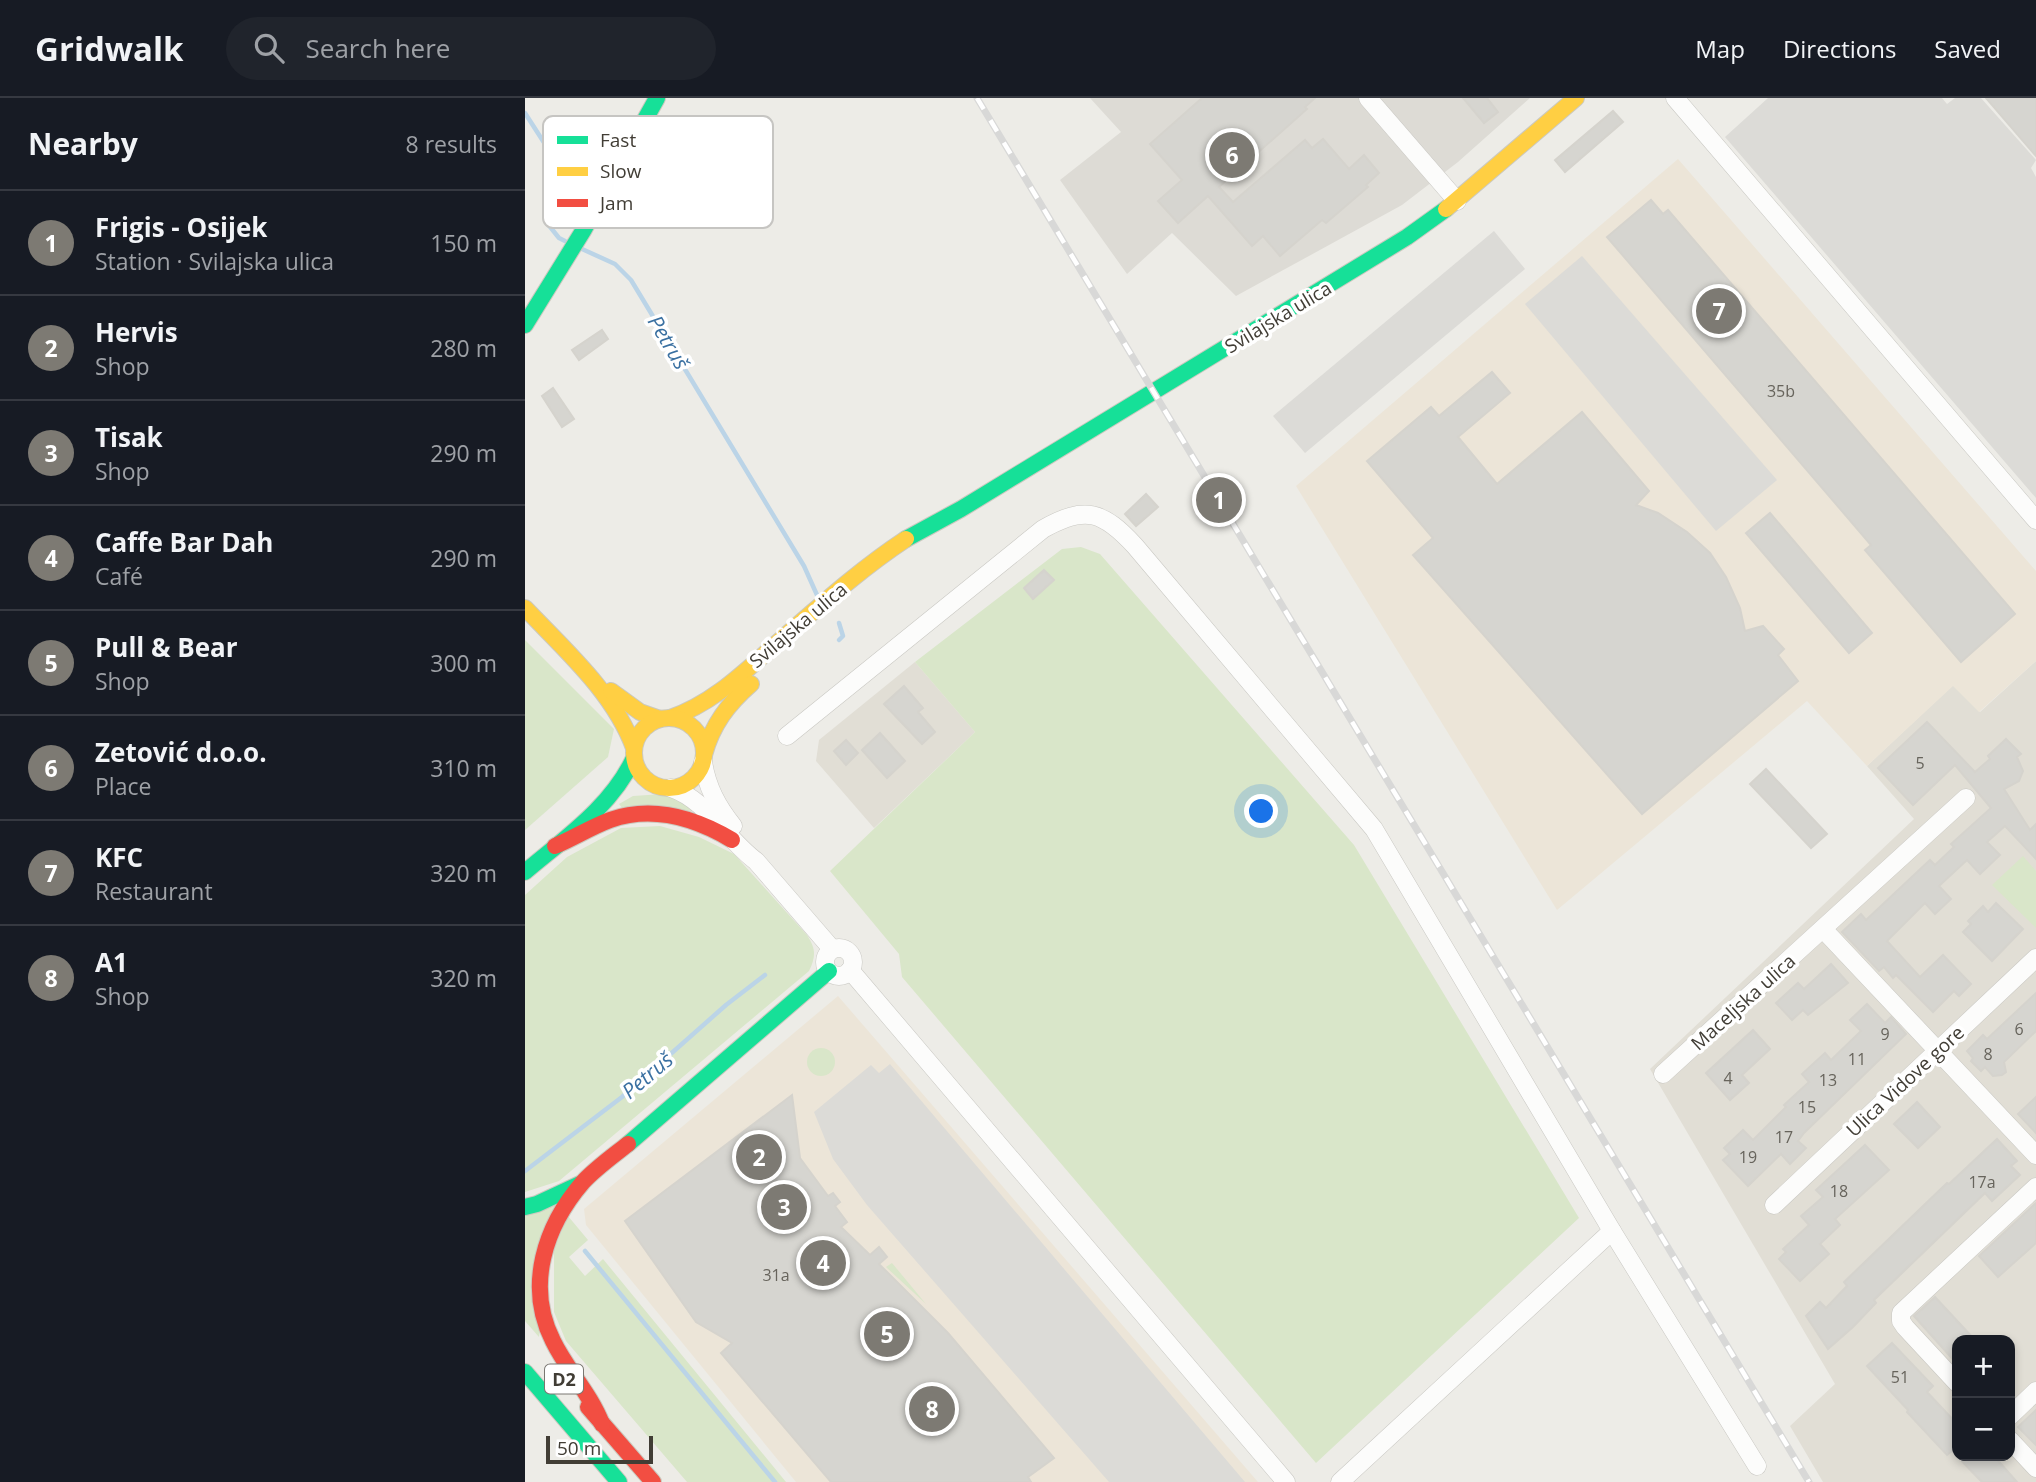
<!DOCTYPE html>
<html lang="en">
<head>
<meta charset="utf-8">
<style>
  :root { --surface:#171b24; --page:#20242c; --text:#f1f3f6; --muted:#9ea1a6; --line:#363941; --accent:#7d7a73 }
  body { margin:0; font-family:"Open Sans",sans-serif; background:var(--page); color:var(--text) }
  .controls { position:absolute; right:21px; bottom:21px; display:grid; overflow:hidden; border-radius:14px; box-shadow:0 4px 10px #0003 }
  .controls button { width:63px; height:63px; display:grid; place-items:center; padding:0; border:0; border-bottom:2px solid var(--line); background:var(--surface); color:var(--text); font:35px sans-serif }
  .scale { position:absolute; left:21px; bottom:18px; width:107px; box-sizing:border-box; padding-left:7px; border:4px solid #413d35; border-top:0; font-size:19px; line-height:24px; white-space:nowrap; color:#413d35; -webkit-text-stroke:5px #fff; paint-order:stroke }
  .you { position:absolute; left:737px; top:714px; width:24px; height:24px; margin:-18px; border:5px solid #fff; border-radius:50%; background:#1a73e8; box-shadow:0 0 0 10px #1a73e833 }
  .badge { display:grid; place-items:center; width:46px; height:46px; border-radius:50%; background:var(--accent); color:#fff; font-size:23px; font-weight:700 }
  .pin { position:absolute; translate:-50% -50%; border:4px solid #fff; box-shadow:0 2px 7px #0006 }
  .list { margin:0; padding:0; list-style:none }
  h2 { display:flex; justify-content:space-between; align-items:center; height:91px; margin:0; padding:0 28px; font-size:30px }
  h2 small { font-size:23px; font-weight:400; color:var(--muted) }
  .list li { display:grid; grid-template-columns:46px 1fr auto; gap:21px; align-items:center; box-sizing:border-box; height:105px; padding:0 28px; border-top:2px solid var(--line) }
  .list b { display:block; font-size:26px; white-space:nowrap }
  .list p { margin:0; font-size:23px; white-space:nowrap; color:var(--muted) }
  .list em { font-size:23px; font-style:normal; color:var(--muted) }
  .icon { flex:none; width:38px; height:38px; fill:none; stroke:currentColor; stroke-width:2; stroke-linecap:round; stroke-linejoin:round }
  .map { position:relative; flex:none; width:1511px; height:1384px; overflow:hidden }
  header { display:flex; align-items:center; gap:42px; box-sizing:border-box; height:98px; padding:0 35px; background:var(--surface); border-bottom:2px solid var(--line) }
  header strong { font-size:33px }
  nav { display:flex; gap:38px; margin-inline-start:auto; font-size:24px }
  .search { width:490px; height:63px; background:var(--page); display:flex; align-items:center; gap:18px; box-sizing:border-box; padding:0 24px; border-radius:38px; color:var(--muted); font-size:26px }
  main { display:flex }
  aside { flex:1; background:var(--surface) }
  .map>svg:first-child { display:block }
  .residential { fill:#e1ded5; fill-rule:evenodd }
  .commercial { fill:#ece5d8 }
  .industrial { fill:#dddbd5 }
  .green { fill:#d9e6c9 }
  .parking { fill:#dcdbd7 }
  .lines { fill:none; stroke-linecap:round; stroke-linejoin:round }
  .stream { stroke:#bbd4e7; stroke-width:4.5 }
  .building { fill:#d6d5d0; stroke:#d5d3cd; stroke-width:2 }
  .street-casing { stroke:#c9c8c3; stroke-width:19 }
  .fast-casing { stroke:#cbc9bf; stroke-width:18 }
  .slow-casing { stroke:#cbc9bf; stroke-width:18 }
  .jam-casing { stroke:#cbc9bf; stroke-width:18 }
  .street { stroke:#fcfcfb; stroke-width:18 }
  .fast { stroke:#16e098; stroke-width:16 }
  .slow { stroke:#ffcf43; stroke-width:16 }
  .jam { stroke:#f24e42; stroke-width:16 }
  .rail-casing { stroke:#d8d8d7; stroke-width:7 }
  .rail { stroke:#fff; stroke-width:4.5; stroke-dasharray:13; stroke-linecap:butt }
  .labels { text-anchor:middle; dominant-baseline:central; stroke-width:7; stroke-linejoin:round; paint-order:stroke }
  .number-label { font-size:16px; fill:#67645c }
  .shield { fill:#fff; stroke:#7a7772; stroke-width:2 }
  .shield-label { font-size:18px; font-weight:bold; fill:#413d35 }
  .street-label { font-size:19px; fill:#413d35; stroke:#fff }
  .water-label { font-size:21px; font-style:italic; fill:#3a70a1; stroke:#fff }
  .key { fill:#fff; stroke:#c6c5c2; stroke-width:2 }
  .key-label { font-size:19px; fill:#413d35 }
</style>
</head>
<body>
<header>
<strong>Gridwalk</strong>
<div class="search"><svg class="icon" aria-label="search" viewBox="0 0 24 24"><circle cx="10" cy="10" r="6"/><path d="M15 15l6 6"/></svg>Search here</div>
<nav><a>Map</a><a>Directions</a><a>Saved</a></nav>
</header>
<main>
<aside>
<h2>Nearby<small>8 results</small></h2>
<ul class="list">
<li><span class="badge">1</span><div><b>Frigis - Osijek</b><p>Station · Svilajska ulica</p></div><em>150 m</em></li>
<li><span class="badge">2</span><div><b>Hervis</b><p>Shop</p></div><em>280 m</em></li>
<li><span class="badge">3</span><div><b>Tisak</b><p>Shop</p></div><em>290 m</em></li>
<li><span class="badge">4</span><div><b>Caffe Bar Dah</b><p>Café</p></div><em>290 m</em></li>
<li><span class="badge">5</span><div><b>Pull &amp; Bear</b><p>Shop</p></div><em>300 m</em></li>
<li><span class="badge">6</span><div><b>Zetović d.o.o.</b><p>Place</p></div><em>310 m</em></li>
<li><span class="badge">7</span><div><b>KFC</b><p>Restaurant</p></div><em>320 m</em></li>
<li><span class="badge">8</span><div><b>A1</b><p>Shop</p></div><em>320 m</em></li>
</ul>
</aside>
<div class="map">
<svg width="1511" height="1384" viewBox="0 0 1511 1384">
  <rect width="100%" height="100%" fill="#edece7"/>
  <!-- residential -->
  <g class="residential">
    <path d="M1511,563V1384H1298L1265,1328L1310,1286L1125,971L1389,721L1342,668L1428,587L1455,614ZM1432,1242H1485V1358H1432Z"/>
    <path d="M390,564L450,634L349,730L291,663L294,642Z"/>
  </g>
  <!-- commercial -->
  <g class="commercial">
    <path d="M1153,61L1511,473V563L1454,614L1428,588L1342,668L1282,603L1032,812L771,388Z"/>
    <path d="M313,898L733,1384H271L61,1127L59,1111Z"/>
  </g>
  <!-- industrial -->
  <path class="industrial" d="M565,0H1005L933,64L877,107L711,198L647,135L602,176L535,82L596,34Z"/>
  <!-- green -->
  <g class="green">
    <path d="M556,449L575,456L829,747L1054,1120L791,1365L377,879L374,856L305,773L450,634L390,564L537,451Z"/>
    <path d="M0,542L89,631L83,659L0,732Z"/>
    <path d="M138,696L154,699L171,713L98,711L94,706L108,698Z"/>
    <path d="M135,728L174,739L209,756L282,837C291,851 291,858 284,873L34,1083L0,1094V797L42,759L96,730Z"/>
    <path d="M1498,758L1511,773V830L1467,787Z"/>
    <circle cx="296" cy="964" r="14"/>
    <path d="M30,1106L14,1239L0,1223V1116Z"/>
    <path d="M43,1118L63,1142L44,1159L60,1178L78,1161L261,1384H162L41,1243L29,1214V1151Z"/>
    <path d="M367,1165L401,1206L361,1169Z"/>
  </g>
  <!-- parking -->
  <g class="parking">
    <path d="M1243,0H1417L1422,6L1430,0H1456L1511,62L1506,70L1511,79V400L1200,39Z"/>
    <path d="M969,133L1000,171L780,355L748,318Z"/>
    <path d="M1057,158L1252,382L1191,433L1000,206Z"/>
    <path d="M365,966L720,1384H584L342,1107L308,1061L289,1014L346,967L354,975Z"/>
  </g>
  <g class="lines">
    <!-- stream -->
    <g class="stream">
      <path d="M0,15L27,57L29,70L22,125L34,140L40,143"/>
      <path d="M57,151L90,166L106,182L279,468L292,497"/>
      <path d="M314,542L318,538L314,525"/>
      <path d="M0,1073L97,999L201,907L240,877"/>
      <path d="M60,1153L250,1384"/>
    </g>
  </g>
  <!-- building -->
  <g class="building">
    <path d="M677,0H790L780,9L782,11L694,89L708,104L780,42L787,50L798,41L824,71L839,57L854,75L841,87L843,89L801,125L797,122L755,158L738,138L727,148L683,98L653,125L633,103L657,82L625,46Z"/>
    <path d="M938,0H962L973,14L959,25Z"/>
    <path d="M1461,0H1511V58Z"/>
    <path d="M1088,13L1098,24L1040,74L1030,62Z"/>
    <path d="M1126,102L1138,116L1143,112L1490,516L1436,564L1340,452L1346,447L1082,139Z"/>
    <path d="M77,232L83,241L54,262L47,252Z"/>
    <path d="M967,274L985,295L933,339L972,386L1057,314L1124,393L1111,407L1133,415L1162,434L1185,455L1201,479L1215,510L1220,533L1238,528L1259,551L1253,557L1273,583L1117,716L888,457L908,440L842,363L906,309L914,318Z"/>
    <path d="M28,290L49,321L37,329L17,298Z"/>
    <path d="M621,396L633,409L611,428L600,416Z"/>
    <path d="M1245,415L1347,535L1324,555L1221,435Z"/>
    <path d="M519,472L529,482L508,501L499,490Z"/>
    <path d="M379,588L398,610L393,614L410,634L397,646L359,606Z"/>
    <path d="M1402,624L1450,674L1465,661L1463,658L1481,641L1496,656L1492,659L1498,673L1494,683L1479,691L1505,732L1511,726V761L1480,728L1462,744L1475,757L1455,776L1442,762L1414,788L1426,801L1410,816L1400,805L1362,843L1395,879L1418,857L1446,886L1434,898L1429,893L1408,914L1371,877L1368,880L1359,869L1354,873L1317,834L1336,816L1341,822L1405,762L1410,767L1429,749L1426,746L1466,710L1430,667L1388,707L1353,670Z"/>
    <path d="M355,635L380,663L362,680L337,652Z"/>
    <path d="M321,642L333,655L321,667L309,653Z"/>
    <path d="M1241,671L1302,736L1286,750L1225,686Z"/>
    <path d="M1471,805L1498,831L1467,863L1438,834L1446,826L1443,823L1458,808L1463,814Z"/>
    <path d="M1306,866L1323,885L1283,917L1278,912L1267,922L1251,905L1273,885L1279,891Z"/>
    <path d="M1511,895V933L1479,964L1481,974L1477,977L1468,978L1460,969L1456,973L1446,963L1448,960L1442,953L1458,937L1462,941Z"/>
    <path d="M1342,906L1360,925L1366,919L1381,936L1279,1035L1273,1043L1281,1050L1265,1066L1256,1056L1223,1088L1198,1062L1205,1056L1199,1050L1218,1032L1228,1042L1261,1009L1259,1007L1284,984L1277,976L1300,955L1306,962L1336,933L1325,922Z"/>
    <path d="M1228,932L1245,951L1217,977L1224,985L1205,1002L1181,975Z"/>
    <path d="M267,997L275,1060L303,1098L308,1095L315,1104L310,1108L322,1124L316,1129L345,1157L354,1149L362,1159L354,1166L423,1235L529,1360L503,1379L506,1384H306L196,1255L207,1245L171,1224L100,1123Z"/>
    <path d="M1511,999V1035L1493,1016Z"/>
    <path d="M1392,1004L1415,1029L1393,1050L1369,1026Z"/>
    <path d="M1472,1041L1492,1063L1486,1068L1495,1077L1467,1103L1460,1095L1349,1202L1351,1205L1328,1229L1303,1251L1281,1218L1295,1204L1301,1210L1322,1188L1319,1184L1422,1085L1424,1086Z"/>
    <path d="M1340,1047L1364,1072L1310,1121L1315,1127L1295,1146L1304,1156L1275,1183L1254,1161L1261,1154L1258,1151L1284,1127L1276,1118L1298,1099L1291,1092Z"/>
    <path d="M1511,1105V1145L1473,1179L1454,1158Z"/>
    <path d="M1410,1199L1450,1242H1432V1266L1389,1218Z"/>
    <path d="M1367,1245L1408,1288L1402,1294L1432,1326V1358H1469L1492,1384H1457L1427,1353L1422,1357L1382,1314L1383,1312L1342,1268Z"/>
    <path d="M1511,1312V1347L1493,1329Z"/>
  </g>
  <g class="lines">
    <defs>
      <g id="street">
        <path d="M843,0L932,103"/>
        <path d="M1150,0L1511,422"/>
        <path d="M262,638L518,431C560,407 578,413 610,448L849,731L1087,1133L1232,1368"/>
        <path d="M178,664C182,689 192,708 208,728"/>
        <path d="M146,690C182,702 201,741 231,763L307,851"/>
        <path d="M1298,831L1511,1057"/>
        <circle cx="314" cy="864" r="14"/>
        <path d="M325,872L761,1384"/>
        <path d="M1138,976L1441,700"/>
        <path d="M1249,1107L1511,860"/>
        <path d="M1432,1285L1380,1229L1376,1223V1215L1511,1089"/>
        <path d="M1485,1318L1511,1293"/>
        <path d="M1485,1342L1511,1370"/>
        <path d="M815,1384L1087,1133"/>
      </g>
      <g id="fast">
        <path d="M0,227L58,133L132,0"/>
        <path d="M381,441L436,411L882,139L921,111"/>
        <path d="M0,774C40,740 86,709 109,660"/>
        <path d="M103,1046L304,873"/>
        <path d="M0,1109L12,1106L55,1086"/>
        <path d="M0,1274L94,1384"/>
      </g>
      <g id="slow">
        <path d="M921,111L1051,0"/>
        <path d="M0,510C40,552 89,595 109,650"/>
        <path d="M86,593L115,614L135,621"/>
        <path d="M145,620C190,605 223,570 259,539C298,505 337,470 381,441"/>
        <circle cx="144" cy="655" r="35"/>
        <path d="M179,657C187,627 203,606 226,586"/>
      </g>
      <g id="jam">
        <path d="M30,748C49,740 66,729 85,722C128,707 170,720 207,742"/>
        <path d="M63,1309L128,1384"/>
        <path d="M77,1326C65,1295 42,1272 28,1243C0,1188 20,1128 58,1084C71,1070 88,1058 103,1046"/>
      </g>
    </defs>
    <!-- street casing -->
    <use href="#street" class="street-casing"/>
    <!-- fast casing -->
    <use href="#fast" class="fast-casing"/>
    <!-- slow casing -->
    <use href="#slow" class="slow-casing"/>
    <!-- jam casing -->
    <use href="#jam" class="jam-casing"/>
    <!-- street -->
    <use href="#street" class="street"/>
    <!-- fast -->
    <use href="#fast" class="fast"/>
    <!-- slow -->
    <use href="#slow" class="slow"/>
    <!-- jam -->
    <use href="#jam" class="jam"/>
    <defs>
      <path id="rail" d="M452,0L1284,1384"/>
    </defs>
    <!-- rail casing -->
    <use href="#rail" class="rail-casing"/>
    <!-- rail -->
    <use href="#rail" class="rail"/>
  </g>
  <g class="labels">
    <!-- number labels -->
    <g class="number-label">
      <text x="1256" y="293">35b</text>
      <text x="1395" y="665">5</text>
      <text x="1494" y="931">6</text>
      <text x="1360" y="936">9</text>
      <text x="1463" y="956">8</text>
      <text x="1332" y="961">11</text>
      <text x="1203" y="980">4</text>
      <text x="1303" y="982">13</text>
      <text x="1282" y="1009">15</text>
      <text x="1259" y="1039">17</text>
      <text x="1223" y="1059">19</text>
      <text x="1457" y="1084">17a</text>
      <text x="1314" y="1093">18</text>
      <text x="251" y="1177">31a</text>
      <text x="1375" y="1279">51</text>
    </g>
    <!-- shield labels -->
    <rect class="shield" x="20" y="1266.5" width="38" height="29" rx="5"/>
    <g class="shield-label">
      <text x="39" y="1281">D2</text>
    </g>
    <!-- street labels -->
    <g class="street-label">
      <text transform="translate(753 219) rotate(-31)">Svilajska ulica</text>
      <text transform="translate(273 527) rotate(-40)">Svilajska ulica</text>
      <text transform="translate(1218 904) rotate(-42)">Maceljska ulica</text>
      <text transform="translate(1380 983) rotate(-43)">Ulica Vidove gore</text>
    </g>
    <!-- water labels -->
    <g class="water-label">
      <text transform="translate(144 244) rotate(59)">Petruš</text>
      <text transform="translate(122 977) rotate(-40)">Petruš</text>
    </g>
  </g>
  <!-- legend -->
  <rect x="18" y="18" width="230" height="112" rx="10" class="key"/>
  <rect x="32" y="38" width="31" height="8" fill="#16e098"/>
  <rect x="32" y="69" width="31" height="9" fill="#ffcf43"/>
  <rect x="32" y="101" width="31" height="8" fill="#f24e42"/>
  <g class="key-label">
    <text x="75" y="49">Fast</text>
    <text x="75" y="80">Slow</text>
    <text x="75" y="112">Jam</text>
  </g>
</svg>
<div class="controls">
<button>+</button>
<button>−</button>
</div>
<div class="scale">50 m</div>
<div class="you"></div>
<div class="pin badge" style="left:694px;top:402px">1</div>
<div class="pin badge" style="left:234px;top:1059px">2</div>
<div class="pin badge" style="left:259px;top:1109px">3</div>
<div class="pin badge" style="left:298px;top:1165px">4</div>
<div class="pin badge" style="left:362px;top:1236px">5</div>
<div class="pin badge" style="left:707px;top:57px">6</div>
<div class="pin badge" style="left:1194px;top:213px">7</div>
<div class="pin badge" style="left:407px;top:1311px">8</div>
</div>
</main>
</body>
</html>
